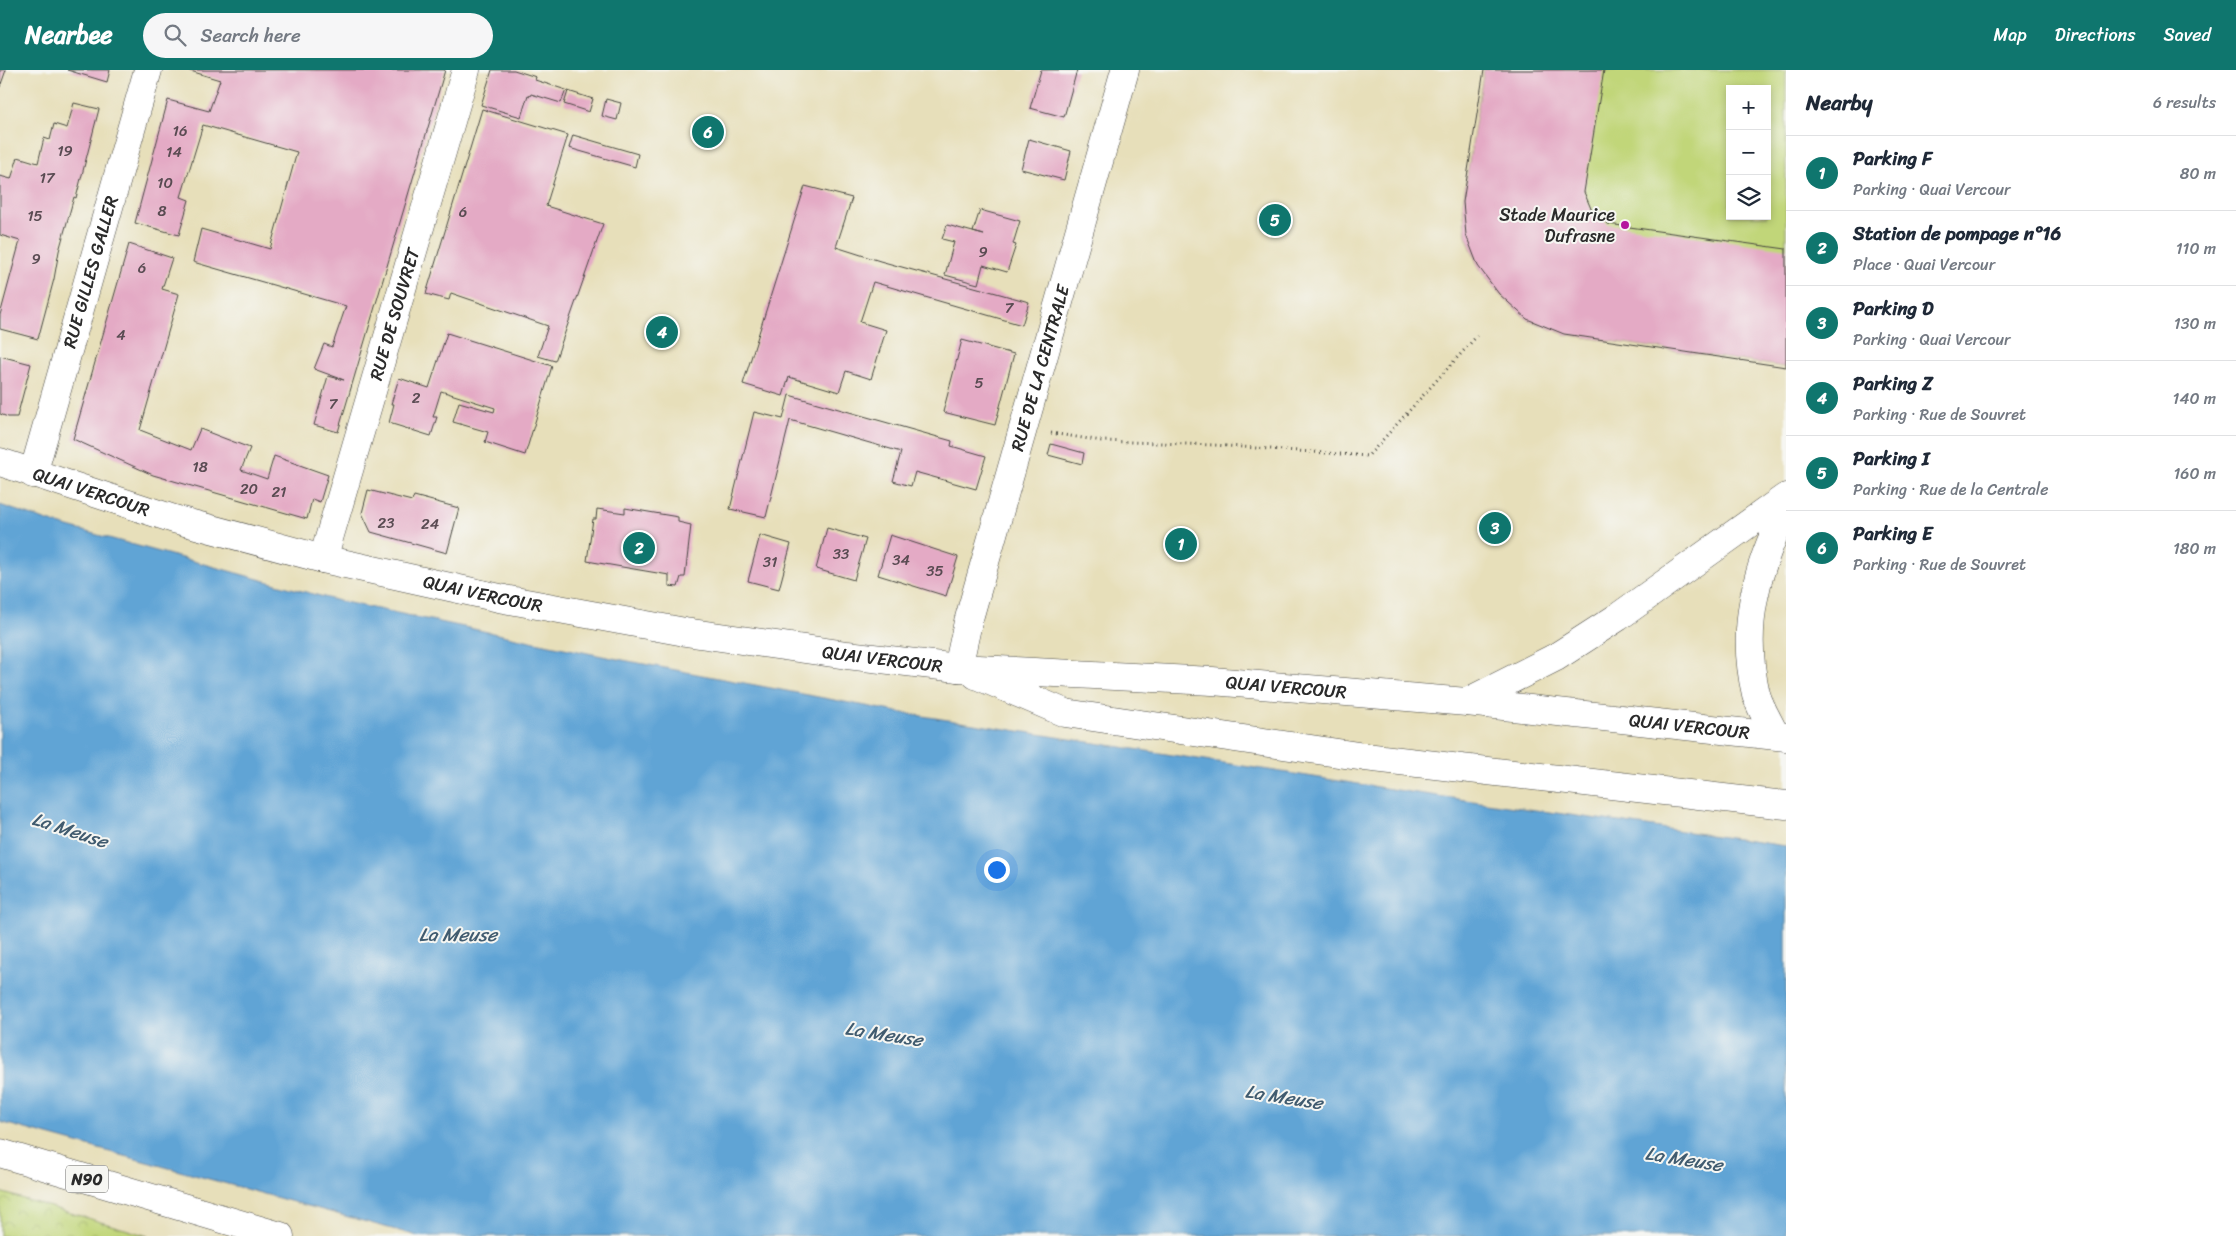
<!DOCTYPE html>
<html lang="en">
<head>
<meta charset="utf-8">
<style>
  :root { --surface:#fff; --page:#f6f6f7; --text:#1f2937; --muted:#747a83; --line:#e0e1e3; --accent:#0f766e }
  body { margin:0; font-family:Sriracha,sans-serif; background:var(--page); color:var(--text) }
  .controls { position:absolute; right:15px; top:15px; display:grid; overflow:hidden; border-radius:0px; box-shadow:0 2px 8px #0003 }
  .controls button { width:45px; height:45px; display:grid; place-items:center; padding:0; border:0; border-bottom:1px solid var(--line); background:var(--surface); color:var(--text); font:25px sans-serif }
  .you { position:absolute; left:996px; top:799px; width:18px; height:18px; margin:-12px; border:4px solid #fff; border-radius:50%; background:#1a73e8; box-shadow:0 0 0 8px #1a73e833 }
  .badge { display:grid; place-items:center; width:32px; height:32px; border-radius:50%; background:var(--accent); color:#fff; font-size:16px; font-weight:700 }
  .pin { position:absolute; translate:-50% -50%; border:2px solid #fff; box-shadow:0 1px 5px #0006 }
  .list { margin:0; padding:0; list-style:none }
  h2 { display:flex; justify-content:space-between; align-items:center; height:65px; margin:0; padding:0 20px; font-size:21px }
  h2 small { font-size:16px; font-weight:400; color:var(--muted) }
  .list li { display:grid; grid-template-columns:32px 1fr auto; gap:15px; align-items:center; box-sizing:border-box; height:75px; padding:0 20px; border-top:1px solid var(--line) }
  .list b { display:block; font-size:19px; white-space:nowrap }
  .list p { margin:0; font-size:16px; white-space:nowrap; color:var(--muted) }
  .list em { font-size:16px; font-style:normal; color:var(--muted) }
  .icon { flex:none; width:28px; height:28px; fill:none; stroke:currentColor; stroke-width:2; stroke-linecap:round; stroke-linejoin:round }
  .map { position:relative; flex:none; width:1786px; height:1166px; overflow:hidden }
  header { display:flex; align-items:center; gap:30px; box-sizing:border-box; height:70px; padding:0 25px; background:var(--accent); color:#fff }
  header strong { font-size:24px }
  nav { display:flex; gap:28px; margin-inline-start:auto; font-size:18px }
  .search { width:350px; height:45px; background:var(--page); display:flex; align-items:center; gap:12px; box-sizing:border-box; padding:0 18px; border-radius:28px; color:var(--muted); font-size:19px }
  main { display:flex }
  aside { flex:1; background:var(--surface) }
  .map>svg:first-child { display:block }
  .park { fill:url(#park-crowns); stroke:#768052 }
  .pitch { fill:#c1d679; stroke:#768052; fill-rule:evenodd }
  .water { fill:#60a4d5; stroke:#466880 }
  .building { fill:#e4aac5 }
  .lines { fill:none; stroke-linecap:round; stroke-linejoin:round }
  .minor-casing { stroke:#474640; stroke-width:29 }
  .secondary-casing { stroke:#474640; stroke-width:29 }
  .primary-casing { stroke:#474640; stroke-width:29 }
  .trunk-casing { stroke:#474640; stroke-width:29 }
  .path { stroke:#474640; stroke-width:3; stroke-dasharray:1 4; stroke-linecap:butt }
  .minor { stroke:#fff; stroke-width:28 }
  .secondary { stroke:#fff; stroke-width:28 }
  .primary { stroke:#fff; stroke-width:28 }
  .trunk { stroke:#fff; stroke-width:28 }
  .poi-dot { fill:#b5179e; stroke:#f6f6f2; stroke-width:2 }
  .labels { text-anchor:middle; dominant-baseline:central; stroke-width:4; stroke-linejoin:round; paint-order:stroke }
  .number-label { font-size:15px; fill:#594b52 }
  .shield { fill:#f6f6f2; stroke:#686867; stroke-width:1 }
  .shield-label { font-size:16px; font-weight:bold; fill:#2b2b2b }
  .poi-label { font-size:18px; fill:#2b2b2b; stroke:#f6f6f2; text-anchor:end }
  .street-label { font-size:18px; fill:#2b2b2b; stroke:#f6f6f2 }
  .water-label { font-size:19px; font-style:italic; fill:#405b6f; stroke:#f6f6f2 }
</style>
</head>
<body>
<header>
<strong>Nearbee</strong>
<div class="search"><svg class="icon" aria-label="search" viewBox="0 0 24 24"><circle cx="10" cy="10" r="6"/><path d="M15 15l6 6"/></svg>Search here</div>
<nav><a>Map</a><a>Directions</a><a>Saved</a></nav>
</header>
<main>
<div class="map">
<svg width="1786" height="1166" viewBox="0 0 1786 1166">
  <defs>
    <pattern id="park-crowns" width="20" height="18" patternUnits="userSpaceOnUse" patternTransform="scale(1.25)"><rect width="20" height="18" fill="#c1d679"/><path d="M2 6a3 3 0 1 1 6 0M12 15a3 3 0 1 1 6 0" fill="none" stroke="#a6b869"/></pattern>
  </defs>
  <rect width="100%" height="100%" fill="#f6f6f2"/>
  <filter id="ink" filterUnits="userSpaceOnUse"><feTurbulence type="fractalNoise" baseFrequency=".02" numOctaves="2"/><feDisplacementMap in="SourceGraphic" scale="10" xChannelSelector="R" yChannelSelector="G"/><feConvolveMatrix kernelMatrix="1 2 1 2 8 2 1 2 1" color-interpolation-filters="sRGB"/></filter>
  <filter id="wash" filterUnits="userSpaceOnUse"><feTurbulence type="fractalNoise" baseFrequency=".0096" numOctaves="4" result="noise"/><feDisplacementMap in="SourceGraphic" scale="20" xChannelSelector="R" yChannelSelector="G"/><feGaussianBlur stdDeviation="1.12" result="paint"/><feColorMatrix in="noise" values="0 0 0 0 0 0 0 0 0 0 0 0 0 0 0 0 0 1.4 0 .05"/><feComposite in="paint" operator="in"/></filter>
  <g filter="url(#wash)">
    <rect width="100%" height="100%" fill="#e7dfba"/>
    <!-- park -->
    <path class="park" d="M0,1122L148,1166H0Z"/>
    <!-- pitch -->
    <path class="pitch" d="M1484,0H1786V297L1564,264L1527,249L1499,224L1478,196L1466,165L1463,132ZM1730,19H1767V146H1730Z"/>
    <!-- water -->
    <path class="water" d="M0,435L54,453L335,530L607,587L903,643L1410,722L1786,776V1166H418L0,1052Z"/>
    <g id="blocks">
      <!-- building -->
      <g class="building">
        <path d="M0,0H6L0,17Z"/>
        <path d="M67,0H110L107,12Z"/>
        <path d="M187,0H445L338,362L314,355L328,306L344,310L314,299L324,274L332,277L346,236L193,192L201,159L270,179L297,82L203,55L181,127L189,130L179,165L135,153L168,30L209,41L220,10Z"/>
        <path d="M492,0H514L536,7L535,10L566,20L561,33L531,24L530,26L528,25L521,47L481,35Z"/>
        <path d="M1041,0H1077L1064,47L1030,38Z"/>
        <path d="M1484,0H1604L1584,122L1592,141L1608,154L1786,179V297L1564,264L1527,249L1499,224L1478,196L1466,165L1463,132Z"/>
        <path d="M568,21L593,29L589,42L564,34Z"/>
        <path d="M606,29L621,33L617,50L602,46Z"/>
        <path d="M74,33L99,39L76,128L74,127L59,181L54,209L38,269L0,259V245L20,171L0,165V106L11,109L18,87L38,93L44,68L50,70L54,54L67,58Z"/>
        <path d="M482,39L568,65L546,136L603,154L555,291L538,286L548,256L451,223L449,230L426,224Z"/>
        <path d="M573,65L638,84L635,97L569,78Z"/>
        <path d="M1029,69L1071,81L1064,110L1021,99Z"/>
        <path d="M805,116L852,128L836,177L880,191L1029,232L1022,255L873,212L860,252L886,260L871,309L846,301L839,322L789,307L783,326L743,314Z"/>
        <path d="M980,140L1020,151L1013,174L1016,175L1007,202L983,195L978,214L945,205L954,172L942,169L947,155L984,165L973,162Z"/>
        <path d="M129,174L172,188L162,219L179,224L140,360L191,380L200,359L226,369L250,378L241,400L267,409L274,386L328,405L320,432L312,429L307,449L153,405L73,369Z"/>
        <path d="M447,263L552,296L525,385L485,372L488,362L453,352L459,332L494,342L495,338L441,321L433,347H437L431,366L389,353L394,334H391L399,308L429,318Z"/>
        <path d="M962,270L1014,284L995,355L943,342Z"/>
        <path d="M0,286L31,294L17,347H8L0,344Z"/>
        <path d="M789,325L952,371L951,376L986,386L976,419L915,402L911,416L893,411L901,382L790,350L766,447L730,439L754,342L783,349Z"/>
        <path d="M1051,374L1084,383L1082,394L1048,385Z"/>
        <path d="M368,420L412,431L414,426L459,438L447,483L371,462L362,443Z"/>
        <path d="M625,438L678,447V452L691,455L685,507H681L678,517L669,516V505L587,491L593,449H596L597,439L625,443Z"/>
        <path d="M827,458L866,469L854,510L816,499Z"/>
        <path d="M760,465L791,474L779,519L748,511Z"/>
        <path d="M890,465L958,487L946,526L878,505Z"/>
      </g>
    </g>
  </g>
  <g filter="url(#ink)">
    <use href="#blocks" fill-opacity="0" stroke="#474640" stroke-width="1"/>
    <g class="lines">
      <defs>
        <g id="minor">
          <path id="s1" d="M33,404L148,0"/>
          <path id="s2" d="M323,489L466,0"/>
          <path id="s3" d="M958,598L968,552L1125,0"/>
        </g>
        <g id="secondary">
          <path id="s4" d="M0,392L174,449L323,489L504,529L685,562L847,585L958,598L1212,611L1467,632L1786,667"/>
          <path d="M976,605L1065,643L1365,687L1786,735"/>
        </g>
        <path id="primary" d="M0,1083L280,1166"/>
        <g id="trunk">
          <path d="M1467,632L1556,587L1618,547L1786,427"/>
          <path d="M1775,665C1769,652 1760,638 1756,624C1740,558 1756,498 1786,439"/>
        </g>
      </defs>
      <!-- minor casing -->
      <use href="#minor" class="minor-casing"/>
      <!-- secondary casing -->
      <use href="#secondary" class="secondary-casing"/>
      <!-- primary casing -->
      <use href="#primary" class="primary-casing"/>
      <!-- trunk casing -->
      <use href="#trunk" class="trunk-casing"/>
      <!-- path -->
      <path class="path" d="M1051,363L1102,371L1214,375L1368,386L1477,266"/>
      <!-- minor -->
      <use href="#minor" class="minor"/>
      <!-- secondary -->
      <use href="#secondary" class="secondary"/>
      <!-- primary -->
      <use href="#primary" class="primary"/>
      <!-- trunk -->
      <use href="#trunk" class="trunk"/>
    </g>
  </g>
  <!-- markers -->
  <circle class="poi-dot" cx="1625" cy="155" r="5"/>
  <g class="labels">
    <!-- number labels -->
    <g class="number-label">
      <text x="180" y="61">16</text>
      <text x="65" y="81">19</text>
      <text x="174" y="82">14</text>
      <text x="47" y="108">17</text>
      <text x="165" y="113">10</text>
      <text x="162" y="141">8</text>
      <text x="463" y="142">6</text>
      <text x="35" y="146">15</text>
      <text x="983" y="182">9</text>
      <text x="36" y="189">9</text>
      <text x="142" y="198">6</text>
      <text x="1009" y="238">7</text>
      <text x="121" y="265">4</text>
      <text x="979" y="313">5</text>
      <text x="416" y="328">2</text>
      <text x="333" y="334">7</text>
      <text x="200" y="397">18</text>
      <text x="249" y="419">20</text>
      <text x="279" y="422">21</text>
      <text x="386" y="453">23</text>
      <text x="430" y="454">24</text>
      <text x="841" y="484">33</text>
      <text x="901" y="490">34</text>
      <text x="770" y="492">31</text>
      <text x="935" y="501">35</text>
    </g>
    <!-- shield labels -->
    <rect class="shield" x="66" y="1095.5" width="42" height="27" rx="4"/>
    <g class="shield-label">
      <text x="87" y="1109">N90</text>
    </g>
    <!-- poi labels -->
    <g class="poi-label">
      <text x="1615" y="145">Stade Maurice<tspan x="1615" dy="21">Dufrasne</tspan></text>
    </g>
    <!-- street labels -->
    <g class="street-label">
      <text stroke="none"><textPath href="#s1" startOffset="210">RUE GILLES GALLER</textPath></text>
      <text stroke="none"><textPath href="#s2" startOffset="255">RUE DE SOUVRET</textPath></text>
      <text stroke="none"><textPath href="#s3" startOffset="311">RUE DE LA CENTRALE</textPath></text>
      <text stroke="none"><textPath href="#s4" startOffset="96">QUAI VERCOUR</textPath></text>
      <text stroke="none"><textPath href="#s4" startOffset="501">QUAI VERCOUR</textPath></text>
      <text stroke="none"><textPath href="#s4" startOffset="906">QUAI VERCOUR</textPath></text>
      <text stroke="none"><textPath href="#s4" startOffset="1311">QUAI VERCOUR</textPath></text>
      <text stroke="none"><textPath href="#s4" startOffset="1716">QUAI VERCOUR</textPath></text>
    </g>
    <!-- water labels -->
    <g class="water-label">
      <text transform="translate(70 760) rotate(18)">La Meuse</text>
      <text x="458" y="864">La Meuse</text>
      <text transform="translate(884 964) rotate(9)">La Meuse</text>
      <text transform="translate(1284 1027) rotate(9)">La Meuse</text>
      <text transform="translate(1684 1089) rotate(9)">La Meuse</text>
    </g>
  </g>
</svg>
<div class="controls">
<button>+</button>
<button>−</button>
<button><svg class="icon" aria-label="layers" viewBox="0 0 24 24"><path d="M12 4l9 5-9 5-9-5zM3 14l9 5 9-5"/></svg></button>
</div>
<div class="you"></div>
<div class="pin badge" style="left:1181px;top:474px">1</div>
<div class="pin badge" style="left:639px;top:478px">2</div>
<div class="pin badge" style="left:1495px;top:458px">3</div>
<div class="pin badge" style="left:662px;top:262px">4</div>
<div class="pin badge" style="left:1275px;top:150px">5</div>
<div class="pin badge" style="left:708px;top:62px">6</div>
</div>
<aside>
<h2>Nearby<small>6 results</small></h2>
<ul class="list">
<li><span class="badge">1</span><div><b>Parking F</b><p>Parking · Quai Vercour</p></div><em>80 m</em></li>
<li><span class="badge">2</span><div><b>Station de pompage n°16</b><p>Place · Quai Vercour</p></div><em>110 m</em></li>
<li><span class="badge">3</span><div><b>Parking D</b><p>Parking · Quai Vercour</p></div><em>130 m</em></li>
<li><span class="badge">4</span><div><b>Parking Z</b><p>Parking · Rue de Souvret</p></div><em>140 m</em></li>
<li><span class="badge">5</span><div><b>Parking I</b><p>Parking · Rue de la Centrale</p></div><em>160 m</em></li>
<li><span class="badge">6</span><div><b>Parking E</b><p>Parking · Rue de Souvret</p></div><em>180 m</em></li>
</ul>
</aside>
</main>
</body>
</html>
